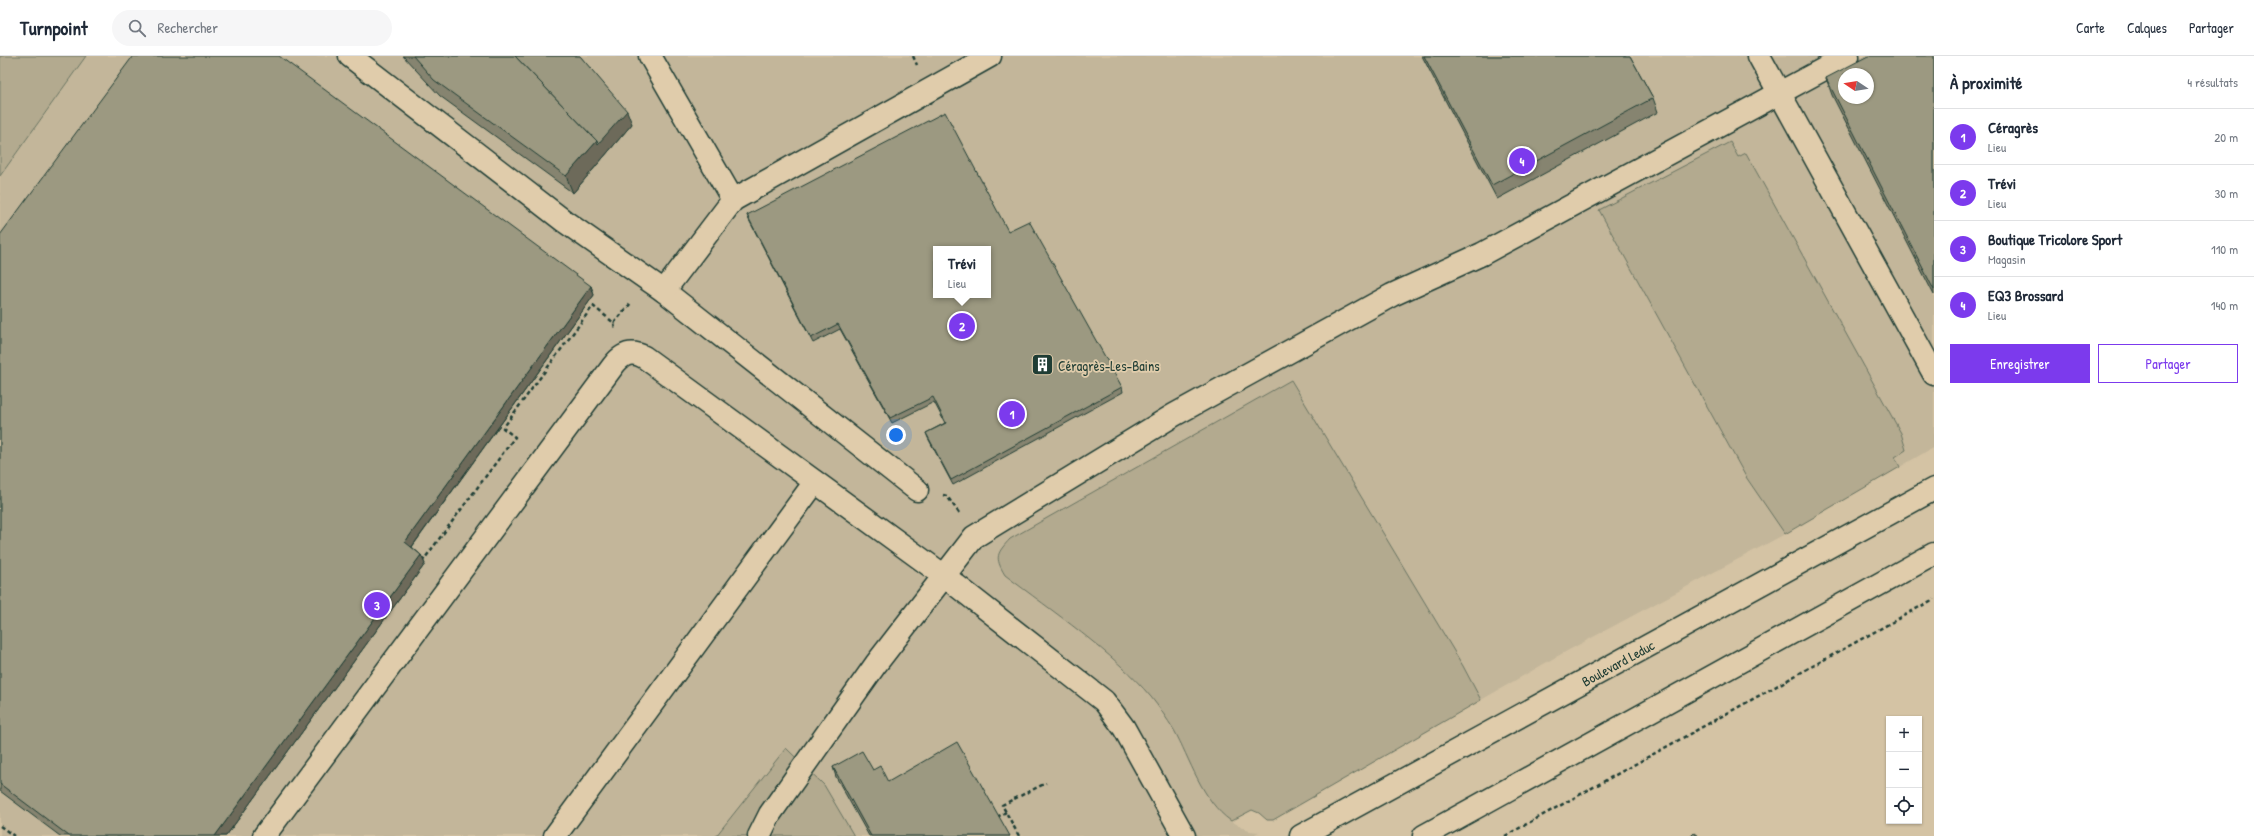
<!DOCTYPE html>
<html lang="fr">
<head>
<meta charset="utf-8">
<style>
  :root { --surface:#fff; --page:#f6f6f7; --text:#1f2937; --muted:#747a83; --line:#e0e1e3; --accent:#7c3aed }
  body { margin:0; font-family:"Patrick Hand",sans-serif; background:var(--page); color:var(--text) }
  .controls { position:absolute; right:12px; bottom:12px; display:grid; overflow:hidden; border-radius:0px; box-shadow:0 1px 3px #0004 }
  .controls button { width:36px; height:36px; display:grid; place-items:center; padding:0; border:0; border-bottom:1px solid var(--line); background:var(--surface); color:var(--text); font:20px sans-serif }
  .compass { position:absolute; left:1838px; top:12px; width:36px; height:36px; border-radius:50%; background:var(--surface); box-shadow:0 1px 3px #0004; rotate:282deg }
  .you { position:absolute; left:896px; top:379px; width:14px; height:14px; margin:-10px; border:3px solid #fff; border-radius:50%; background:#1a73e8; box-shadow:0 0 0 6px #1a73e833 }
  .badge { display:grid; place-items:center; width:26px; height:26px; border-radius:50%; background:var(--accent); color:#fff; font-size:13px; font-weight:700 }
  .pin { position:absolute; translate:-50% -50%; border:2px solid #fff; box-shadow:0 1px 4px #0006 }
  .popup { position:absolute; left:933px; top:190px; width:58px; height:52px; box-sizing:border-box; display:grid; place-content:center; border-radius:0px; background:var(--surface); filter:drop-shadow(0 1px 3px #0005); font-size:13px; white-space:nowrap; color:var(--muted) }
  .popup b { font-size:15px; color:var(--text) }
  .popup::after { content:''; position:absolute; left:50%; top:100%; margin-left:-8px; border:8px solid transparent; border-top-color:var(--surface) }
  .list { margin:0; padding:0; list-style:none }
  h2 { display:flex; justify-content:space-between; align-items:center; height:52px; margin:0; padding:0 16px; font-size:17px }
  h2 small { font-size:13px; font-weight:400; color:var(--muted) }
  .list li { display:grid; grid-template-columns:26px 1fr auto; gap:12px; align-items:center; box-sizing:border-box; height:56px; padding:0 16px; border-top:1px solid var(--line) }
  .list b { display:block; font-size:15px; white-space:nowrap }
  .list p { margin:0; font-size:13px; white-space:nowrap; color:var(--muted) }
  .list em { font-size:13px; font-style:normal; color:var(--muted) }
  .actions { display:flex; gap:8px; padding:12px 16px }
  .actions a { flex:1; padding:9px 0; border:1px solid var(--accent); border-radius:0px; text-align:center; font-size:14px; color:var(--accent) }
  .actions .main { background:var(--accent); color:#fff }
  .icon { flex:none; width:22px; height:22px; fill:none; stroke:currentColor; stroke-width:2; stroke-linecap:round; stroke-linejoin:round }
  .map { position:relative; flex:none; width:1934px; height:780px; overflow:hidden }
  header { display:flex; align-items:center; gap:24px; box-sizing:border-box; height:56px; padding:0 20px; background:var(--surface); border-bottom:1px solid var(--line) }
  header strong { font-size:19px }
  nav { display:flex; gap:22px; margin-inline-start:auto; font-size:14px }
  .search { width:280px; height:36px; background:var(--page); display:flex; align-items:center; gap:10px; box-sizing:border-box; padding:0 14px; border-radius:22px; color:var(--muted); font-size:15px }
  main { display:flex }
  aside { flex:1; background:var(--surface) }
  .map>svg:first-child { display:block }
  .built { fill:#c3b69a; fill-rule:evenodd }
  .green { fill:#b3aa8f; stroke:#697462 }
  .lines { fill:none; stroke-linecap:round; stroke-linejoin:round }
  .minor-casing { stroke:#1f3d34; stroke-width:25 }
  .path { stroke:#1f3d34; stroke-width:2.5; stroke-dasharray:4 3; stroke-linecap:butt }
  .minor { stroke:#e0ccab; stroke-width:22 }
  .wall { fill:#86846f; stroke:#1f3d34 }
  .shaded-wall { fill:#6d6b5a; stroke:#1f3d34 }
  .building { fill:#9c9981; stroke:#1f3d34; fill-rule:evenodd }
  .labels { text-anchor:middle; dominant-baseline:central; stroke-width:3.5; stroke-linejoin:round; paint-order:stroke }
  .poi-label { font-size:14px; fill:#1f3d34; stroke:#e0ccab; text-anchor:start }
  .street-label { font-size:14px; fill:#1f3d34; stroke:#e0ccab }
</style>
</head>
<body>
<header>
<strong>Turnpoint</strong>
<div class="search"><svg class="icon" aria-label="search" viewBox="0 0 24 24"><circle cx="10" cy="10" r="6"/><path d="M15 15l6 6"/></svg>Rechercher</div>
<nav><a>Carte</a><a>Calques</a><a>Partager</a></nav>
</header>
<main>
<div class="map">
<svg width="1934" height="780" viewBox="0 0 1934 780">
  <rect width="100%" height="100%" fill="#d4c3a4"/>
  <filter id="ink" filterUnits="userSpaceOnUse"><feTurbulence type="fractalNoise" baseFrequency=".025" numOctaves="2"/><feDisplacementMap in="SourceGraphic" scale="8" xChannelSelector="R" yChannelSelector="G"/><feConvolveMatrix kernelMatrix="1 2 1 2 8 2 1 2 1" color-interpolation-filters="sRGB"/></filter>
  <g filter="url(#ink)">
    <!-- built -->
    <path class="built" d="M86,0H1934V391L1785,478L1554,602L1273,764H1267L1259,757L1252,754L1231,765L1249,775L1259,776L1251,780H0V120ZM1844,18H1868V42H1844ZM936,193H988V239H936Z"/>
    <!-- green -->
    <g class="green">
      <path d="M0,0H86L0,120Z"/>
      <path d="M1730,86L1738,101L1746,97L1901,377L1906,394L1895,401L1900,411L1785,478L1746,421L1599,154Z"/>
      <path d="M1291,324L1463,610L1481,644L1273,764H1267L1259,757L1252,754L1231,765C1202,745 1190,703 1174,674C1167,663 1159,651 1151,641C1113,596 1052,555 1005,519C994,501 997,497 1010,483Z"/>
      <path d="M786,692L824,729L854,780H716Z"/>
    </g>
    <g class="lines">
      <defs>
        <g id="minor">
          <path d="M350,0L564,165L664,235L917,434"/>
          <path d="M650,0L733,144"/>
          <path d="M1759,0L1934,318"/>
          <path d="M664,235L733,144L990,0"/>
          <path d="M264,780L613,310C622,298 631,294 644,301L943,519L1104,645L1124,672L1184,780"/>
          <path d="M555,780L815,426"/>
          <path d="M759,780L770,758L876,608L974,481L1174,359L1274,304L1392,239L1482,198L1848,0"/>
          <path id="s1" d="M1301,780L1934,433"/>
          <path d="M1424,780L1934,498"/>
        </g>
      </defs>
      <!-- minor casing -->
      <use href="#minor" class="minor-casing"/>
      <!-- path -->
      <g class="path">
        <path d="M913,0L917,9"/>
        <path d="M614,267L631,247"/>
        <path d="M943,439L947,440L959,457"/>
        <path d="M422,506L515,381L503,372L593,250L614,267L615,273"/>
        <path d="M997,761L1006,756"/>
        <path d="M0,770L14,780"/>
        <path d="M1019,780L1002,749L1046,727"/>
        <path d="M1505,780L1934,543"/>
      </g>
      <!-- minor -->
      <use href="#minor" class="minor"/>
    </g>
    <!-- wall -->
    <g class="wall">
      <path d="M403,0H580L632,68L573,137L440,40Z"/>
      <path d="M1422,0H1630L1653,42L1658,56L1497,143Z"/>
      <path d="M1934,0V239L1832,39L1826,22Z"/>
      <path d="M747,159L1008,175L1122,331L1123,336L953,429L928,382L926,377L945,367L934,346L892,367L840,273L813,287L749,164Z"/>
      <path d="M0,179L591,230L594,239L412,491L421,499L425,508L226,780H60L0,735Z"/>
      <path d="M833,711L873,714L888,726L1010,780H869L836,721Z"/>
    </g>
    <!-- shaded-wall -->
    <g class="shaded-wall">
      <path d="M627,55L632,68L573,137L566,120L597,85Z"/>
      <path d="M591,230L594,239L408,496L405,486Z"/>
      <path d="M421,499L425,508L226,780H215Z"/>
    </g>
    <!-- building -->
    <g class="building">
      <path d="M133,0H279L591,230L405,486L421,499L215,780H69L0,728V179Z"/>
      <path d="M413,0H515L597,85L566,120L434,24Z"/>
      <path d="M515,0H580L627,55L598,88L597,85Z"/>
      <path d="M1424,0H1630L1653,42L1492,129Z"/>
      <path d="M1868,0H1934V234L1826,22ZM1844,18H1868V42H1844Z"/>
      <path d="M945,56L1008,175L1029,165L1122,331L951,424L926,377L946,367L933,341L890,362L838,268L811,282L747,159ZM936,193H988V239H936Z"/>
      <path d="M957,686L1010,780H871L833,711L862,695L873,714L880,710L888,726Z"/>
      <path d="M1694,777L1698,780H1691Z"/>
    </g>
  </g>
  <!-- icons -->
  <defs>
    <symbol id="building-square" viewBox="-11 -11 22 22"><rect x="-9" y="-9" width="18" height="18" rx="4" fill="#1f3d34" stroke="#e0ccab"/><path d="M-4-6H4V6H1V3H-1V6H-4ZM-2.5-4.3h1.7v1.8h-1.7ZM.8-4.3h1.7v1.8H.8ZM-2.5-1h1.7V.8h-1.7ZM.8-1h1.7V.8H.8Z" fill="#fff"/></symbol>
  </defs>
  <g fill-rule="evenodd">
    <use href="#building-square" x="1030" y="296" width="25" height="25"/>
  </g>
  <g class="labels">
    <!-- poi labels -->
    <g class="poi-label">
      <text x="1058" y="309">Céragrès-Les-Bains</text>
    </g>
    <!-- street labels -->
    <g class="street-label">
      <text stroke="none"><textPath href="#s1" startOffset="361">Boulevard Leduc</textPath></text>
    </g>
  </g>
</svg>
<div class="controls">
<button>+</button>
<button>−</button>
<button><svg class="icon" aria-label="locate" viewBox="0 0 24 24"><circle cx="12" cy="12" r="6"/><path d="M12 2v4M12 18v4M2 12h4M18 12h4"/></svg></button>
</div>
<svg class="compass" viewBox="-18 -18 36 36"><path d="M0-13l5 13h-10z" fill="#e53935"/><path d="M0 13l5-13h-10z" fill="#747a83"/></svg>
<div class="you"></div>
<div class="pin badge" style="left:1012px;top:358px">1</div>
<div class="pin badge" style="left:962px;top:270px">2</div>
<div class="popup"><b>Trévi</b>Lieu</div>
<div class="pin badge" style="left:377px;top:549px">3</div>
<div class="pin badge" style="left:1522px;top:105px">4</div>
</div>
<aside>
<h2>À proximité<small>4 résultats</small></h2>
<ul class="list">
<li><span class="badge">1</span><div><b>Céragrès</b><p>Lieu</p></div><em>20 m</em></li>
<li><span class="badge">2</span><div><b>Trévi</b><p>Lieu</p></div><em>30 m</em></li>
<li><span class="badge">3</span><div><b>Boutique Tricolore Sport</b><p>Magasin</p></div><em>110 m</em></li>
<li><span class="badge">4</span><div><b>EQ3 Brossard</b><p>Lieu</p></div><em>140 m</em></li>
</ul>
<div class="actions"><a class="main">Enregistrer</a><a>Partager</a></div>
</aside>
</main>
</body>
</html>
